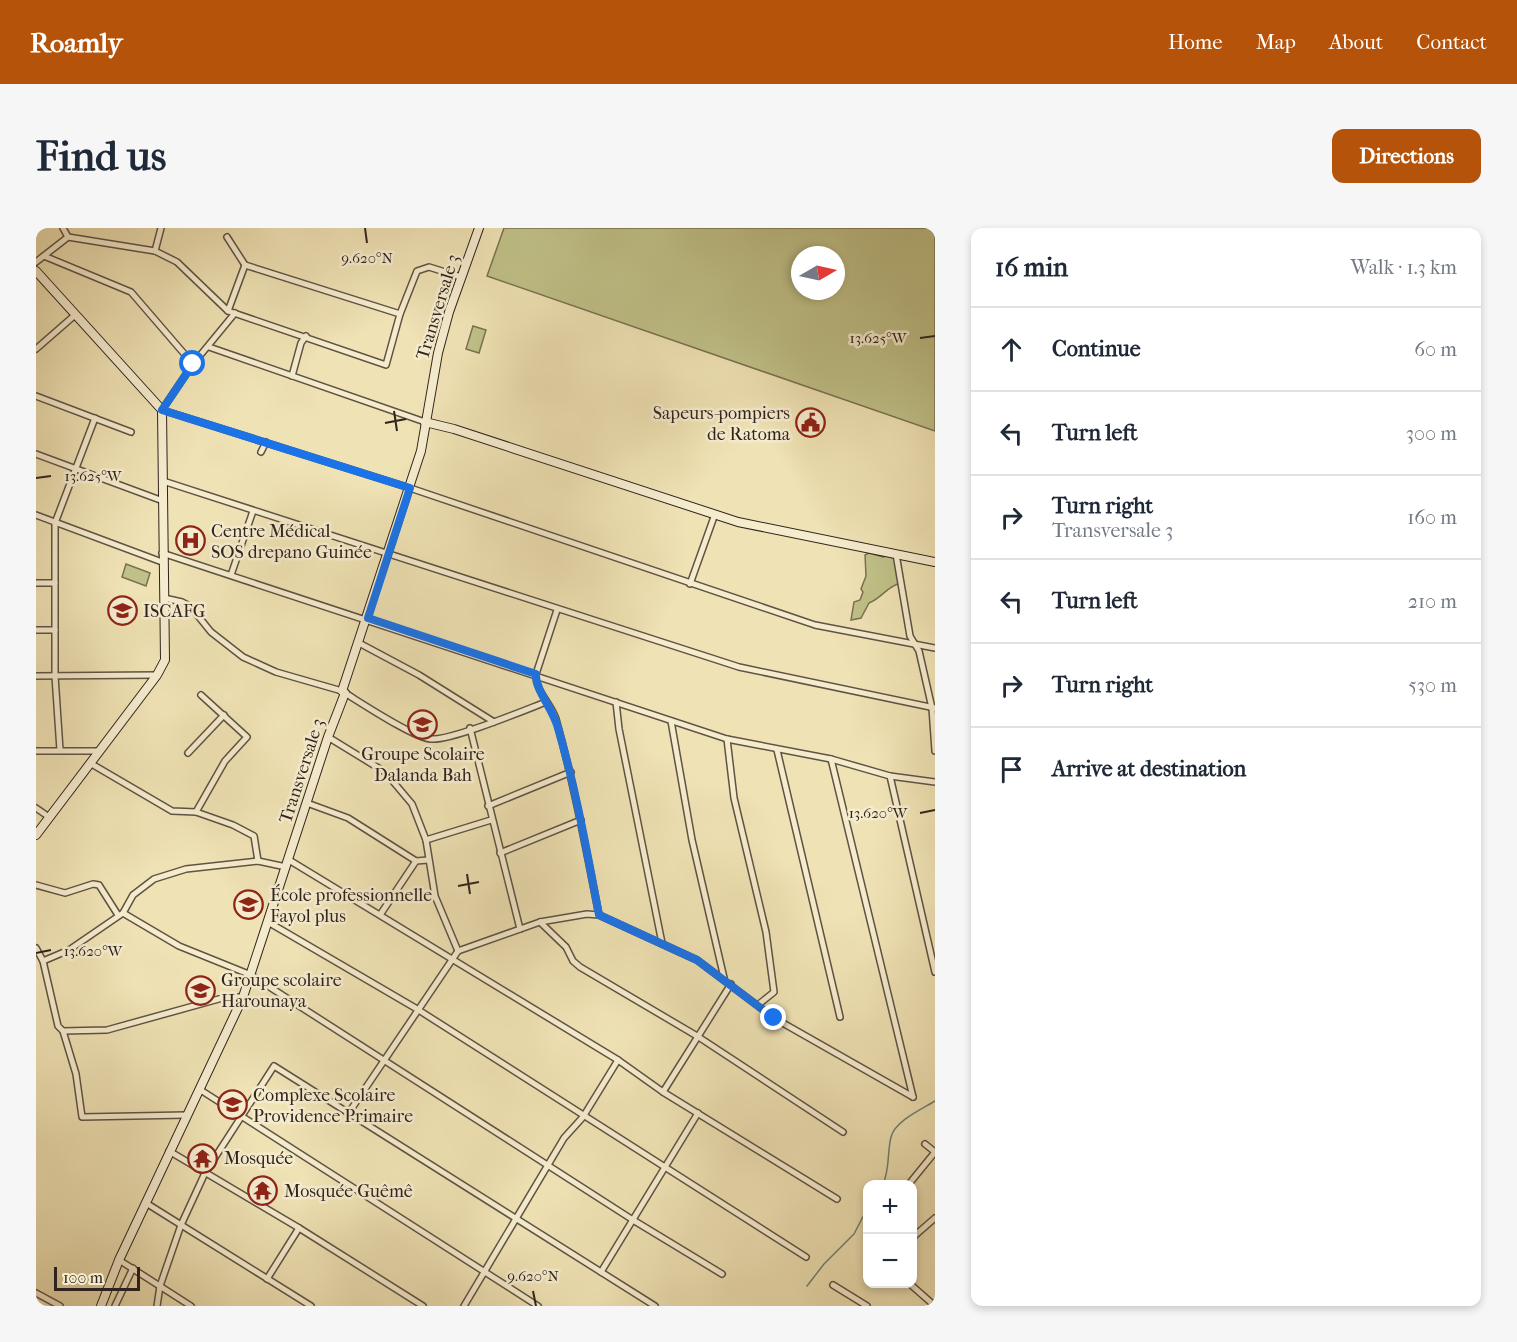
<!DOCTYPE html>
<html lang="en">
<head>
<meta charset="utf-8">
<style>
  :root { --surface:#fff; --page:#f6f6f7; --text:#1f2937; --muted:#747a83; --line:#e0e1e3; --accent:#b45309 }
  body { margin:0; font-family:"IM FELL French Canon",serif; background:var(--page); color:var(--text) }
  .controls { position:absolute; right:18px; bottom:18px; display:grid; overflow:hidden; border-radius:12px; box-shadow:0 3px 9px #0003 }
  .controls button { width:54px; height:54px; display:grid; place-items:center; padding:0; border:0; border-bottom:2px solid var(--line); background:var(--surface); color:var(--text); font:30px sans-serif }
  .compass { position:absolute; left:755px; top:18px; width:54px; height:54px; border-radius:50%; background:var(--surface); box-shadow:0 3px 9px #0003; rotate:81deg }
  .scale { position:absolute; left:18px; bottom:15px; width:86px; box-sizing:border-box; padding-left:6px; border:3px solid #2f231d; border-top:0; font-size:16px; line-height:21px; white-space:nowrap; color:#2f231d; -webkit-text-stroke:4px #f5ecce; paint-order:stroke }
  .stop { position:absolute; width:18px; height:18px; margin:-14px; border:4px solid #1a73e8; border-radius:50%; background:#fff }
  .stop.end { background:#1a73e8; border-color:#fff; box-shadow:0 2px 6px #0008 }
  .list { margin:0; padding:0; list-style:none }
  h2 { display:flex; justify-content:space-between; align-items:center; height:78px; margin:0; padding:0 24px; font-size:26px }
  h2 small { font-size:20px; font-weight:400; color:var(--muted) }
  .list li { display:grid; grid-template-columns:39px 1fr auto; gap:18px; align-items:center; box-sizing:border-box; height:84px; padding:0 24px; border-top:2px solid var(--line) }
  .list b { display:block; font-size:22px; white-space:nowrap }
  .list p { margin:0; font-size:20px; white-space:nowrap; color:var(--muted) }
  .list em { font-size:20px; font-style:normal; color:var(--muted) }
  .icon { flex:none; width:33px; height:33px; fill:none; stroke:currentColor; stroke-width:2; stroke-linecap:round; stroke-linejoin:round }
  .map { position:relative; flex:none; width:899px; height:1078px; overflow:hidden; border-radius:12px }
  header { display:flex; align-items:center; gap:36px; box-sizing:border-box; height:84px; padding:0 30px; background:var(--accent); color:#fff }
  header strong { font-size:28px }
  nav { display:flex; gap:33px; margin-inline-start:auto; font-size:21px }
  .intro { display:flex; align-items:center; justify-content:space-between; box-sizing:border-box; height:144px; padding:0 36px }
  h1 { margin:0; font-size:42px }
  .button { padding:15px 27px; border-radius:12px; background:var(--accent); color:#fff; font-size:21px; font-weight:700 }
  main { display:flex; gap:36px; padding:0 36px }
  aside { flex:1; background:var(--surface); border-radius:12px; box-shadow:0 3px 9px #0003 }
  .map>svg:first-child { display:block }
  .green { fill:#c0c188; stroke:#787252; stroke-width:1.5; fill-rule:evenodd }
  .lines { fill:none; stroke-linecap:round; stroke-linejoin:round }
  .stream { stroke:#6f8073; stroke-width:1.5 }
  .street-casing { stroke:#5f5343; stroke-width:8 }
  .secondary-casing { stroke:#2f231d; stroke-width:10 }
  .street { stroke:#f5ecce; stroke-width:5 }
  .secondary { stroke:#f5ecce; stroke-width:8 }
  .route { stroke:#1a73e8; stroke-width:8 }
  .ticks { fill:none; stroke:#2f231d; stroke-width:2 }
  .labels { text-anchor:middle; dominant-baseline:central; stroke-width:5; stroke-linejoin:round; paint-order:stroke }
  .street-label { font-size:18px; fill:#2f231d; stroke:#f5ecce }
  .poi-label { font-size:18px; fill:#2f231d; stroke:#f5ecce; text-anchor:start }
  .ticks-label { font-size:15px; text-anchor:middle; fill:#2f231d; stroke:#f5ecce; stroke-width:5; stroke-linejoin:round; paint-order:stroke }
</style>
</head>
<body>
<header>
<strong>Roamly</strong>
<nav><a>Home</a><a>Map</a><a>About</a><a>Contact</a></nav>
</header>
<div class="intro"><h1>Find us</h1><a class="button">Directions</a></div>
<main>
<div class="map">
<svg width="899" height="1078" viewBox="0 0 899 1078">
  <rect width="100%" height="100%" fill="#efe2b4"/>
  <filter id="stains"><feTurbulence type="fractalNoise" baseFrequency=".00333" numOctaves="4"/><feColorMatrix values="0 0 0 0 .2 0 0 0 0 .09 0 0 0 0 .02 0 0 0 .5 -.17"/></filter>
  <radialGradient id="worn" r=".72"><stop offset=".6" stop-color="#630" stop-opacity="0"/><stop offset="1" stop-color="#630" stop-opacity=".3"/></radialGradient>
  <!-- green -->
  <g class="green">
    <path d="M468,0H899V203L451,48ZM764,27H800V63H764Z"/>
    <path d="M437,98L450,102L443,125L430,121Z"/>
    <path d="M833,325L847,329L854,327L862,332L865,355C851,358 846,370 833,375L825,390L815,392L818,374L824,372L827,364L825,361L830,348L829,327Z"/>
    <path d="M90,336L114,345L110,358L86,349Z"/>
  </g>
  <g class="lines">
    <!-- stream -->
    <g class="stream">
      <path d="M847,956C854,941 851,925 855,909C859,893 886,881 899,873"/>
      <path d="M771,1058L788,1036L818,1006L832,979"/>
    </g>
    <defs>
      <g id="street">
        <path d="M27,0L32,9"/>
        <path d="M191,9L209,37L364,86"/>
        <path d="M119,23L125,0"/>
        <path d="M8,28L95,64L157,136"/>
        <path d="M0,34L32,9L119,23L141,34L192,83L350,137L364,86L381,43L393,39L425,49"/>
        <path d="M192,83L209,37"/>
        <path d="M199,85L157,136L126,182L374,260L779,397L899,420"/>
        <path d="M173,119L389,194"/>
        <path d="M0,121L39,87"/>
        <path d="M256,148L265,115L270,108"/>
        <path d="M0,168L95,204"/>
        <path d="M225,224L230,214"/>
        <path d="M0,226L127,273"/>
        <path d="M127,253L703,439L899,480"/>
        <path d="M0,287L126,334"/>
        <path d="M126,325L691,511L795,531L854,548L899,554"/>
        <path d="M860,326L874,408L883,423L896,480L899,523"/>
        <path d="M195,347L217,283"/>
        <path d="M0,355H19"/>
        <path d="M654,356L679,286"/>
        <path d="M128,370L146,374L154,378L175,404L207,429L240,444L306,463"/>
        <path d="M521,382L500,446C499,463 515,475 520,491C538,556 550,621 563,687"/>
        <path d="M0,402H19"/>
        <path d="M323,415L383,447L458,494"/>
        <path d="M0,448L121,447"/>
        <path d="M309,465C327,476 378,510 395,511C415,513 489,482 510,474"/>
        <path d="M580,474L583,501L626,715"/>
        <path d="M635,493L656,612L688,750"/>
        <path d="M434,500L484,701"/>
        <path d="M292,509L349,544L376,576L390,612L399,668L422,723"/>
        <path d="M691,511L698,570L730,704L738,764L723,776"/>
        <path d="M24,522L19,448V295L59,190"/>
        <path d="M741,522L804,789"/>
        <path d="M0,523H62"/>
        <path d="M152,525L188,487"/>
        <path d="M795,531L877,869"/>
        <path d="M54,535L136,583L160,584L197,597L218,608L222,633"/>
        <path d="M854,548L899,744"/>
        <path d="M271,575L312,590L380,633"/>
        <path d="M452,578L535,544"/>
        <path d="M0,580L13,589"/>
        <path d="M160,584L189,533L211,509L165,467"/>
        <path d="M390,612L455,592"/>
        <path d="M464,625L545,592"/>
        <path d="M253,632L582,832L627,864L801,971"/>
        <path d="M0,657L29,665L57,656L63,657L82,687"/>
        <path d="M87,685L143,718L215,747L597,992L686,1046"/>
        <path d="M344,687L380,633L392,632"/>
        <path d="M232,694L381,781L770,1029"/>
        <path d="M504,694L530,719L537,733L544,739L661,808L807,904"/>
        <path d="M0,720L7,733L22,798L27,803L71,802L190,769H207"/>
        <path d="M7,733L33,722L87,685L97,667L118,651L150,641L222,633L250,639"/>
        <path d="M27,803L40,846L46,889L150,887"/>
        <path d="M163,861L502,1078"/>
        <path d="M627,864L695,756"/>
        <path d="M312,886L422,723L504,694L551,686L563,687L661,732L738,790L877,869"/>
        <path d="M133,923L263,1000L387,1078"/>
        <path d="M873,956L899,924L889,916"/>
        <path d="M110,975L275,1078"/>
        <path d="M831,1007H832"/>
        <path d="M876,1010L899,990"/>
        <path d="M83,1032L155,1078"/>
        <path d="M565,1044L662,885"/>
        <path d="M231,1051L263,1000"/>
        <path d="M874,1056L899,1078"/>
        <path d="M797,1057L831,1078"/>
        <path d="M0,1065L24,1078"/>
        <path d="M79,1078L97,1040"/>
        <path d="M121,1078L124,1058L145,997L169,945L238,838L619,1078"/>
        <path d="M428,1078L528,910L547,889L582,832"/>
      </g>
      <g id="secondary">
        <path d="M0,43L126,182L129,432L121,447L0,607"/>
        <path d="M389,194L418,201L702,294L899,334"/>
        <path d="M65,1078L83,1032L207,769L292,509L309,465L306,463L385,223L402,125L413,84L443,0"/>
      </g>
    </defs>
    <!-- street casing -->
    <use href="#street" class="street-casing"/>
    <!-- secondary casing -->
    <use href="#secondary" class="secondary-casing"/>
    <!-- street -->
    <use href="#street" class="street"/>
    <!-- secondary -->
    <use href="#secondary" class="secondary"/>
  </g>
  <g class="lines">
    <!-- route -->
    <path class="route" d="M157,136L126,182L374,260L332,390L500,446C499,462 517,481 522,500C540,561 551,624 563,687L661,732L738,790"/>
  </g>
  <!-- ticks -->
  <path class="ticks" d="M329,0L331,15M884,110L899,108M358,183L361,203M349,195L370,191M0,250L15,248M884,585L899,582M431,646L434,666M422,658L443,654M0,725L15,722M497,1063L500,1078"/>
  <!-- icons -->
  <defs>
    <symbol id="civic-ring" viewBox="-11 -11 22 22"><circle r="9.5" fill="#f5ecce" stroke="#8f2418" stroke-width="1.5"/><path d="M-.6-6.5H3V-4.5H.6V-3L4-1V1h2V6H-6V1h2V-1L-.6-3ZM-1.2 2.5V6h2.4V2.5Z" fill="#8f2418"/></symbol>
    <symbol id="hospital-ring" viewBox="-11 -11 22 22"><circle r="9.5" fill="#f5ecce" stroke="#8f2418" stroke-width="1.5"/><path d="M-5-5h3v3.5h4V-5h3V5h-3V1.5h-4V5h-3Z" fill="#8f2418"/></symbol>
    <symbol id="university-ring" viewBox="-11 -11 22 22"><circle r="9.5" fill="#f5ecce" stroke="#8f2418" stroke-width="1.5"/><path d="M0-5L7-2L0 1L-7-2ZM-4 1L0 2.5L4 1V4Q0 6-4 4Z" fill="#8f2418"/></symbol>
    <symbol id="school-ring" viewBox="-11 -11 22 22"><circle r="9.5" fill="#f5ecce" stroke="#8f2418" stroke-width="1.5"/><path d="M0-5L7-2L0 1L-7-2ZM-4 1L0 2.5L4 1V4Q0 6-4 4Z" fill="#8f2418"/></symbol>
    <symbol id="temple-ring" viewBox="-11 -11 22 22"><circle r="9.5" fill="#f5ecce" stroke="#8f2418" stroke-width="1.5"/><path d="M0-6L5-2H3V0L6.5 2.5H4V6H1.5V3h-3V6H-4V2.5H-6.5L-3 0V-2H-5Z" fill="#8f2418"/></symbol>
  </defs>
  <g fill-rule="evenodd">
    <use href="#civic-ring" x="758" y="178" width="33" height="33"/>
    <use href="#hospital-ring" x="138" y="296" width="33" height="33"/>
    <use href="#university-ring" x="70" y="366" width="33" height="33"/>
    <use href="#school-ring" x="370" y="480" width="33" height="33"/>
    <use href="#university-ring" x="196" y="660" width="33" height="33"/>
    <use href="#school-ring" x="148" y="746" width="33" height="33"/>
    <use href="#school-ring" x="180" y="860" width="33" height="33"/>
    <use href="#temple-ring" x="150" y="914" width="33" height="33"/>
    <use href="#temple-ring" x="210" y="946" width="33" height="33"/>
  </g>
  <g class="labels">
    <!-- street labels -->
    <g class="street-label">
      <text transform="translate(402 79) rotate(-73)">Transversale 3</text>
      <text transform="translate(266 543) rotate(-72)">Transversale 3</text>
    </g>
    <!-- poi labels -->
    <g class="poi-label">
      <text x="754" y="185" text-anchor="end">Sapeurs-pompiers<tspan x="754" dy="21">de Ratoma</tspan></text>
      <text x="175" y="303">Centre Médical<tspan x="175" dy="21">SOS drepano Guinée</tspan></text>
      <text x="107" y="383">ISCAFG</text>
      <text x="387" y="526" text-anchor="middle">Groupe Scolaire<tspan x="387" dy="21">Dalanda Bah</tspan></text>
      <text x="234" y="667">École professionnelle<tspan x="234" dy="21">Fayol plus</tspan></text>
      <text x="185" y="752">Groupe scolaire<tspan x="185" dy="21">Harounaya</tspan></text>
      <text x="217" y="867">Complexe Scolaire<tspan x="217" dy="21">Providence Primaire</tspan></text>
      <text x="188" y="930">Mosquée</text>
      <text x="248" y="963">Mosquée Guêmê</text>
    </g>
  </g>
  <g class="ticks-label">
    <text x="331" y="35">9.620°N</text>
    <text x="842" y="115">13.625°W</text>
    <text x="57" y="253">13.625°W</text>
    <text x="842" y="590">13.620°W</text>
    <text x="57" y="728">13.620°W</text>
    <text x="497" y="1053">9.620°N</text>
  </g>
  <rect width="100%" height="100%" filter="url(#stains)"/>
  <rect width="100%" height="100%" fill="url(#worn)"/>
</svg>
<div class="controls">
<button>+</button>
<button>−</button>
</div>
<svg class="compass" viewBox="-18 -18 36 36"><path d="M0-13l5 13h-10z" fill="#e53935"/><path d="M0 13l5-13h-10z" fill="#747a83"/></svg>
<div class="scale">100 m</div>
<div class="stop" style="left:157px;top:136px"></div>
<div class="stop end" style="left:738px;top:790px"></div>
</div>
<aside>
<h2>16 min<small>Walk · 1.3 km</small></h2>
<ul class="list">
<li><svg class="icon" aria-label="ahead" viewBox="0 0 24 24"><path d="M12 20V5M6 11l6-6 6 6"/></svg><div><b>Continue</b></div><em>60 m</em></li>
<li><svg class="icon" aria-label="left" viewBox="0 0 24 24"><path d="M17 20v-9H6M10 6l-5 5 5 5"/></svg><div><b>Turn left</b></div><em>300 m</em></li>
<li><svg class="icon" aria-label="right" viewBox="0 0 24 24"><path d="M7 20v-9h11M14 6l5 5-5 5"/></svg><div><b>Turn right</b><p>Transversale 3</p></div><em>160 m</em></li>
<li><svg class="icon" aria-label="left" viewBox="0 0 24 24"><path d="M17 20v-9H6M10 6l-5 5 5 5"/></svg><div><b>Turn left</b></div><em>210 m</em></li>
<li><svg class="icon" aria-label="right" viewBox="0 0 24 24"><path d="M7 20v-9h11M14 6l5 5-5 5"/></svg><div><b>Turn right</b></div><em>530 m</em></li>
<li><svg class="icon" aria-label="arrive" viewBox="0 0 24 24"><path d="M6 21V4h12l-3 4 3 4H6"/></svg><div><b>Arrive at destination</b></div></li>
</ul>
</aside>
</main>
</body>
</html>
